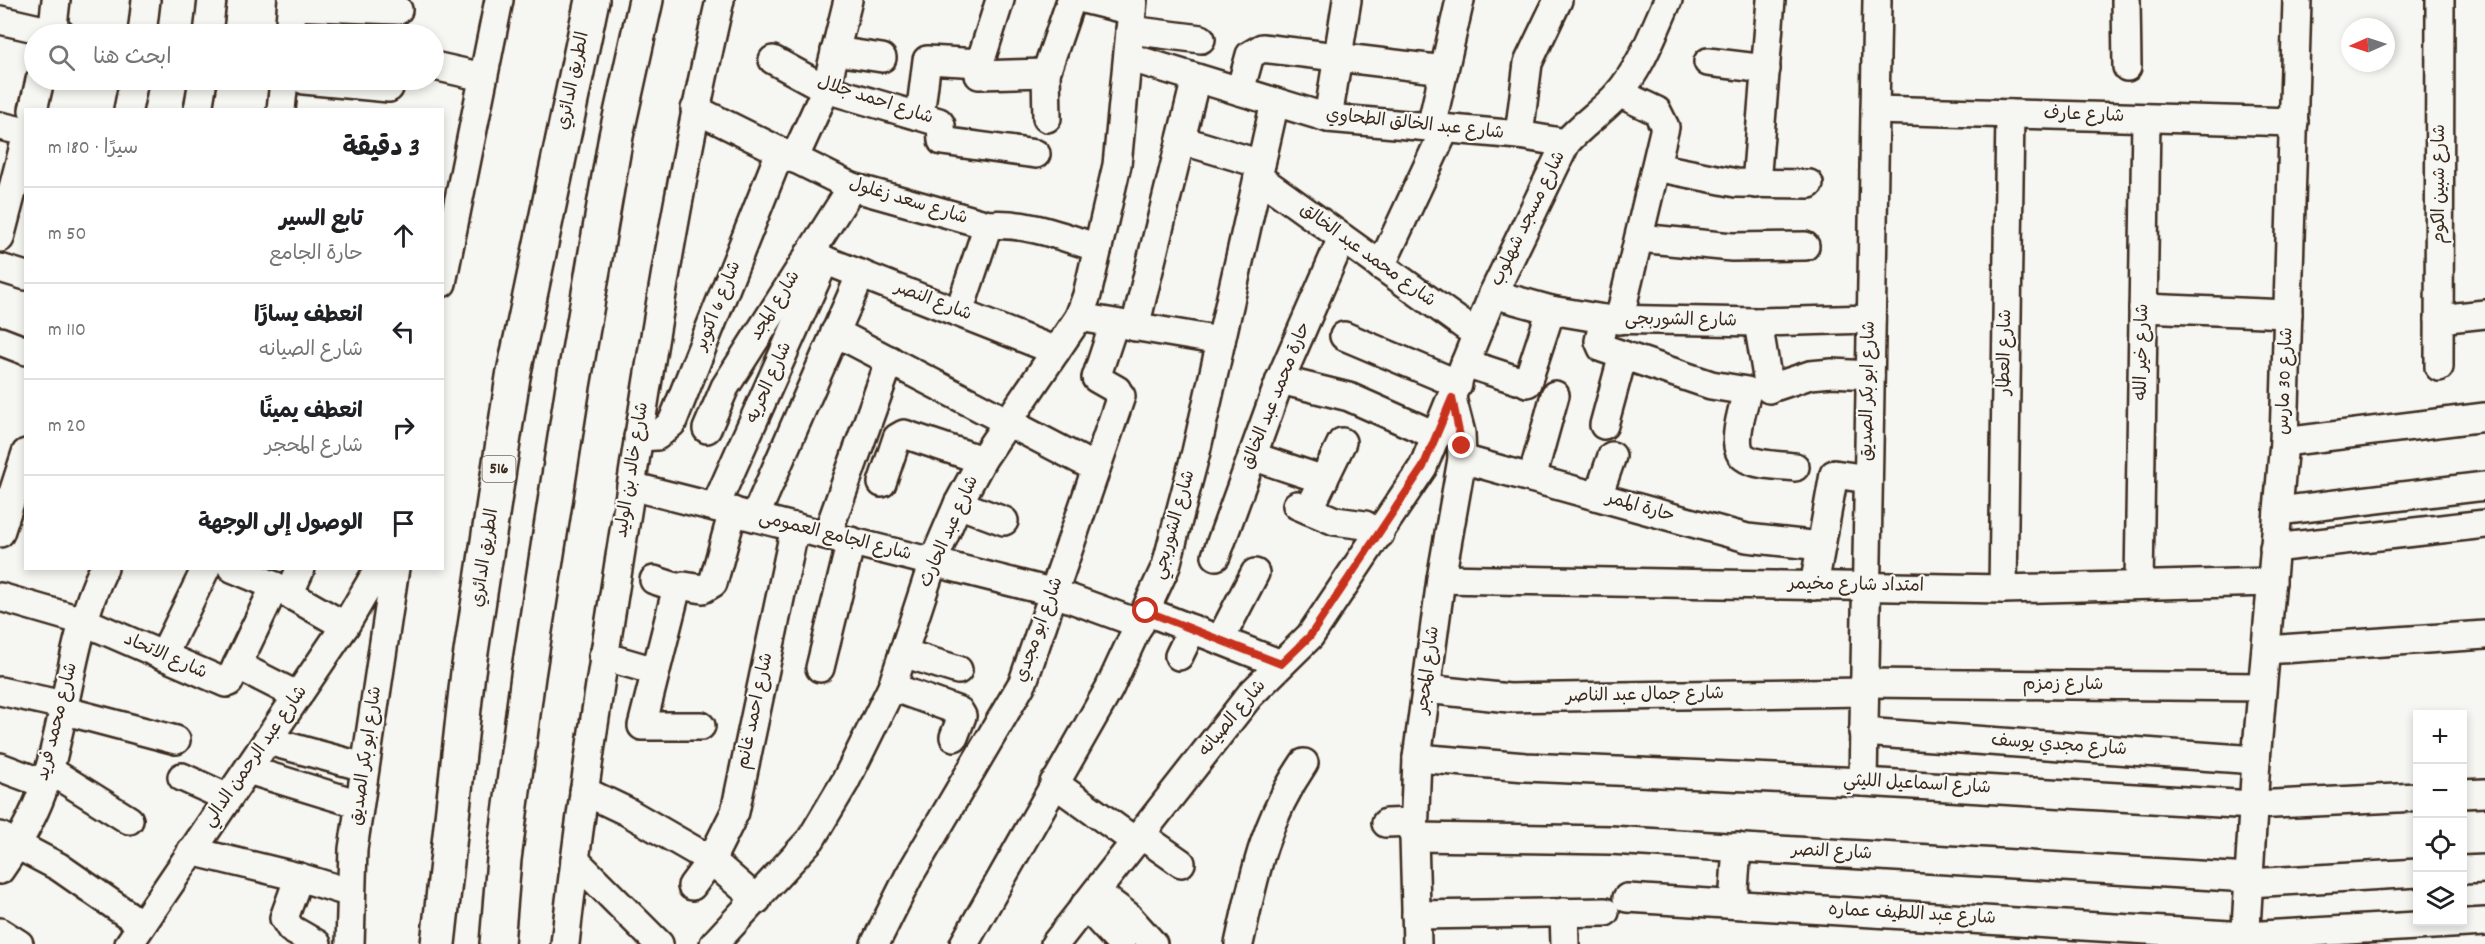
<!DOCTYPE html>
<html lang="ar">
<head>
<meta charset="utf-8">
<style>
  :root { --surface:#fff; --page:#f2f2f2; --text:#202124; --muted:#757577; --line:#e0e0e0 }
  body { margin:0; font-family:Dekko,"Playpen Sans Arabic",sans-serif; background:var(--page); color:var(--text); direction:rtl }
  .controls { position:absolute; right:18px; bottom:18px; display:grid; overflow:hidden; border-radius:0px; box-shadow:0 3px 9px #0003 }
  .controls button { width:54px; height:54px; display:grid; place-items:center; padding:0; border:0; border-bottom:2px solid var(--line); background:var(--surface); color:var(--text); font:30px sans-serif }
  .compass { position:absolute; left:2341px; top:18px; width:54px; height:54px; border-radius:50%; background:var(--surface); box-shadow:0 3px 9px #0003; rotate:267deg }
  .stop { position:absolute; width:18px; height:18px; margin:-14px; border:4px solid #c8321e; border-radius:50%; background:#fff }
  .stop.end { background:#c8321e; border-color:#fff; box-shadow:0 2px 6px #0008 }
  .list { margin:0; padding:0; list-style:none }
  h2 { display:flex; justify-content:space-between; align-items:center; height:78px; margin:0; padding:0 24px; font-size:26px }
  h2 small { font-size:20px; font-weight:400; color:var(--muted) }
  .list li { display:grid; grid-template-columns:39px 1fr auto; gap:18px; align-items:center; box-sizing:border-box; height:96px; padding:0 24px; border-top:2px solid var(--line) }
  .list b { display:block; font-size:22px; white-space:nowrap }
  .list p { margin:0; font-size:20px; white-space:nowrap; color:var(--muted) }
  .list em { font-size:20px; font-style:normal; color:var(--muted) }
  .icon { flex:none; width:33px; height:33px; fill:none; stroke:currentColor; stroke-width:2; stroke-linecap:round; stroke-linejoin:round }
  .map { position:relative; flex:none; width:2485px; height:944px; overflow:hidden; direction:ltr }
  .search { position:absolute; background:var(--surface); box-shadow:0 3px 9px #0003; left:24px; top:24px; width:420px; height:66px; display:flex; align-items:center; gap:15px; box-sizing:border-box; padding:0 21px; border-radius:33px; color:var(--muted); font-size:22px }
  .panel { position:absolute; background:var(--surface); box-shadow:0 3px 9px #0003; left:24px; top:108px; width:420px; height:462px; border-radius:0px; direction:rtl }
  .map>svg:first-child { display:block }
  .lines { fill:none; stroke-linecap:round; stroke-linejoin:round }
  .minor-casing { stroke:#3b2a1e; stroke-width:32 }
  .highway-casing { stroke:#3b2a1e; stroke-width:38 }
  .minor { stroke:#f6f6f2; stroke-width:27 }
  .highway { stroke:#f6f6f2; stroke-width:33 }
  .route { stroke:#c8321e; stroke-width:8 }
  .labels { text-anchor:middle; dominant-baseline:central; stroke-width:4.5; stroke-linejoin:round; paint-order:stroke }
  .shield { fill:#f6f6f2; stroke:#73675e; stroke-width:1.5 }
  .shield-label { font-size:16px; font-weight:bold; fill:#3b2a1e }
  .street-label { font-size:18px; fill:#3b2a1e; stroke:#f6f6f2 }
</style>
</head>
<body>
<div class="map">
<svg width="2485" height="944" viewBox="0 0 2485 944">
  <rect width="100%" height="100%" fill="#f6f6f2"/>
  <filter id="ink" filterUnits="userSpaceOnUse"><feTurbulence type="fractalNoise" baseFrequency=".0167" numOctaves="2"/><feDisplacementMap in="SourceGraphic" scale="12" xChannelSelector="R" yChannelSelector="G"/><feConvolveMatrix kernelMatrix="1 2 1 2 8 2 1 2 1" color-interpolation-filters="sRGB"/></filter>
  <g filter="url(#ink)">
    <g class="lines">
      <defs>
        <g id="minor">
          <path d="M1000,0L980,63L979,75L1046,73"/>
          <path d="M1087,0L1132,11"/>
          <path d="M2126,0L2127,67"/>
          <path d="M292,6L398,10"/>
          <path d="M0,20L61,34"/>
          <path d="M1130,30L1201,39"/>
          <path d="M52,34L56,0"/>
          <path d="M142,34L146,0"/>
          <path d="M208,34L212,0"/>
          <path d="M289,34L292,0"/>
          <path d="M835,51L882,58"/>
          <path d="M1128,57L1328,118L1519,135L1566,143"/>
          <path d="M773,60L826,89L939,122L941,125L942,141L1036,154"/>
          <path d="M1708,62L1766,69"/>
          <path d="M434,66L483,77"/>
          <path d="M304,80L389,88"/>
          <path d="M1240,91L1250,55L1262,48L1444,70"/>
          <path d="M1619,93L1657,111L1665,127L1619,320"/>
          <path d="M695,109L852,187L988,225C1027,222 1061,236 1098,248"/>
          <path d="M33,110L40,80"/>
          <path d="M128,110L134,80"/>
          <path d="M198,110L203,80"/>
          <path d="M281,110L284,80"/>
          <path d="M1875,110L2294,122"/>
          <path d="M920,116L927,60L980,63"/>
          <path d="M1047,118L1046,73L1071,0"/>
          <path d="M1328,118L1347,0"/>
          <path d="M0,126L26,132"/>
          <path d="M1431,127L1460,0"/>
          <path d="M1519,135L1528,63L1558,0"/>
          <path d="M1181,140L1261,164"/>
          <path d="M794,159L826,89L848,0"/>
          <path d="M1656,167L1736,183L1809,184"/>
          <path d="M1258,177L1476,334"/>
          <path d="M1756,184L1771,0"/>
          <path d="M0,238L26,138"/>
          <path d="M1639,238L1732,247L1805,246"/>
          <path d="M809,254L1056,351"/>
          <path d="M1381,266L1445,129"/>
          <path d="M0,268L26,276"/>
          <path d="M442,283L499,0"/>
          <path d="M1493,294L1551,310L1604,319L1758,322L1871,319"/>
          <path d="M2143,308L2288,314"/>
          <path d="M959,312L988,225"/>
          <path d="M1079,317L1221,341"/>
          <path d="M1604,319L1599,341L1602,348L1711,385L1747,391C1744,406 1729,447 1744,457C1756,466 1780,465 1795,467"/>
          <path d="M2439,319L2485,314"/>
          <path d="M1758,322L1769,389"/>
          <path d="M1114,324L1096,378L1117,390"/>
          <path d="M1135,327L1196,78"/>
          <path d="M835,332L1096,468"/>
          <path d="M1344,336L1458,384"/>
          <path d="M0,341L26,351"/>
          <path d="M1465,363L1517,380"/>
          <path d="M2439,367L2440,0"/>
          <path d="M1280,380L1349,397L1437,436"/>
          <path d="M1527,383L1551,310"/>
          <path d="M1777,386L1810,375L1832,373L1870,375"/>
          <path d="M1604,425L1623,355"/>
          <path d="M707,429L725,387L852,187"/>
          <path d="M638,437L657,436L672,423L780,152"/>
          <path d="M2284,442L2485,417"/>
          <path d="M1252,456L1324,480"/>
          <path d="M1462,459L1747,538L1821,546"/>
          <path d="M1532,478L1555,395"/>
          <path d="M882,483L897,438L904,434L982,460"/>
          <path d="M631,486L1055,593L1140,624"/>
          <path d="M1598,496L1612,456"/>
          <path d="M958,504L1004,521"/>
          <path d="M1297,505L1335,521L1365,525L1380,534"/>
          <path d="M715,507L825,260"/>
          <path d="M1309,510L1342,442"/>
          <path d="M2278,511L2485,486"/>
          <path d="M755,517L861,274"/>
          <path d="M0,533L26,453"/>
          <path d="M827,535L890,360"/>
          <path d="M2274,548L2485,524"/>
          <path d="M1216,556L1280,380L1342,238"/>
          <path d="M232,568L275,586L345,626"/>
          <path d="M1441,579L2003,589L2272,582"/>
          <path d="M654,580L679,588"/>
          <path d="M2139,585L2146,118"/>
          <path d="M1814,586L1834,474L1868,479"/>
          <path d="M2003,589L2010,114"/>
          <path d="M289,594L301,568"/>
          <path d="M0,597L83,621L226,683L229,682L275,586"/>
          <path d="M1146,611L1281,664"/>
          <path d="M1220,640L1255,573"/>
          <path d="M2266,650L2485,635"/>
          <path d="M903,653L958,670"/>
          <path d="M163,656L206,568"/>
          <path d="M603,656L655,671"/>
          <path d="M1179,656L1192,629"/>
          <path d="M237,665L298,696"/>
          <path d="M820,668L851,541"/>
          <path d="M1864,683L2262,687"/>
          <path d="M892,687L959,711L962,716L954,737"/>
          <path d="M1426,689L1509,698L1864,692"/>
          <path d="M0,691L63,705"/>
          <path d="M62,710L176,740"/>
          <path d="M701,726H642L676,591L684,586L703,589L713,583L733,511"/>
          <path d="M1863,732L2256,760"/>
          <path d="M268,741L364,767"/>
          <path d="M1417,758L1526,767L1863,782L2253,805L2418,797"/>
          <path d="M0,767L45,784"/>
          <path d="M49,770L129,820"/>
          <path d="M248,770L359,804"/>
          <path d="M182,777L228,798"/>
          <path d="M1863,782L1877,0"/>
          <path d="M1054,783L1136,842"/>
          <path d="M584,791L626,811L711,860L757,900"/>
          <path d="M2462,794L2485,793"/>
          <path d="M1386,823L1414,822"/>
          <path d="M1141,835L1181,863"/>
          <path d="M0,836L59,867L141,924"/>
          <path d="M1414,837L1610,840L2249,878"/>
          <path d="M191,851L299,877L351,893"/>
          <path d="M575,860L659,944"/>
          <path d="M0,870C19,843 36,813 46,781C68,710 71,635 104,568"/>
          <path d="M2462,870L2485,869"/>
          <path d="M299,877L284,918L291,929L317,944"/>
          <path d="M2249,883L2418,873"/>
          <path d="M692,886L711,860L735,812L795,527"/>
          <path d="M1096,892L1127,915L1153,944"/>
          <path d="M1627,898L2246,936L2485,922"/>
          <path d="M1733,904L1737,847"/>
          <path d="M1085,905L1121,944"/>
          <path d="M1564,912L1565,944"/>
          <path d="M1416,915L1605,912"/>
          <path d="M0,932L19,944"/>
          <path d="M129,944L345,626L379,568"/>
          <path d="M350,944L353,849L395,568"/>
          <path d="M565,944C582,791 607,639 631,487C656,324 683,161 720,0"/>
          <path d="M714,944L811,839L845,782L892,687L933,562L958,504L982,460L1079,317L1087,295L1117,165L1133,0"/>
          <path d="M875,944L909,876L1023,682L1121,396"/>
          <path d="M964,944L1109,689L1166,566L1196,452L1275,102"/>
          <path d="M1055,944L1250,695L1310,636L1423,467L1493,294L1566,143C1581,125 1602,112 1617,95C1641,68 1653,33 1668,0"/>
          <path d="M1239,944C1254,876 1264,822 1304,763"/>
          <path d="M1417,944L1414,837L1417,758L1441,579L1462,459L1461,433L1452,398"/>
          <path d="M2245,944L2256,760L2284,442L2297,0"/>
        </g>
        <g id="highway">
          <path d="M438,944L468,672L513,377L592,0"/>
          <path d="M497,944L504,859L528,676L573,386L616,136L646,0"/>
        </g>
      </defs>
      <!-- minor casing -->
      <use href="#minor" class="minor-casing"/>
      <!-- highway casing -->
      <use href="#highway" class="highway-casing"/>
      <!-- minor -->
      <use href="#minor" class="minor"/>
      <!-- highway -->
      <use href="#highway" class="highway"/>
    </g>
  </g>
  <g class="lines" filter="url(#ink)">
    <!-- route -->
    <path class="route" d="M1146,611L1281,664L1310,636L1423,467L1452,398L1462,446"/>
  </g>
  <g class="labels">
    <!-- shield labels -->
    <rect class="shield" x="482.5" y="456" width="33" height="26" rx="4.5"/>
    <g class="shield-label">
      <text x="499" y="469">516</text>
    </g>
    <!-- street labels -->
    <g class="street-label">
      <text transform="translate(574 81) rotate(-78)">الطريق الدائري</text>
      <text transform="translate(875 101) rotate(18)">شارع احمد جلال</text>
      <text transform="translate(2084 116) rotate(2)">شارع عارف</text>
      <text transform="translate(1415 125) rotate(6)">شارع عبد الخالق الطحاوي</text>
      <text transform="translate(2440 184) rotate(-90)">شارع شبين الكوم</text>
      <text transform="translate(908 202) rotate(17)">شارع سعد زغلول</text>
      <text transform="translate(1529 219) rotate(-64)">شارع مسجد شهلوب</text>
      <text transform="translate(1367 256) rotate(36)">شارع محمد عبد الخالق</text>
      <text transform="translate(933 302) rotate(21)">شارع النصر</text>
      <text transform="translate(719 306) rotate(-68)">شارع 6 اكتوبر</text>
      <text transform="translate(776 306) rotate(-58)">شارع المجد</text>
      <text transform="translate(1681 321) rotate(1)">شارع الشوربجى</text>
      <text transform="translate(2006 352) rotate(-89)">شارع العطار</text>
      <text transform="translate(2143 352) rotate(-89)">شارع خير الله</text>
      <text transform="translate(2286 381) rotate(-88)">شارع 30 مارس</text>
      <text transform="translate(770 383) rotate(-66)">شارع الحريه</text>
      <text transform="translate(1869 391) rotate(-89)">شارع ابو بكر الصديق</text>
      <text transform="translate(1277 396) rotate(-68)">حارة محمد عبد الخالق</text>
      <text transform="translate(633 470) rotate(-81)">شارع خالد بن الوليد</text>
      <text transform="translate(1640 508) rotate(16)">حارة الممر</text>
      <text transform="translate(1175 525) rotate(-74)">شارع الشوربجي</text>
      <text transform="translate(950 532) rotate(-66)">شارع عبد الحارث</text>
      <text transform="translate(835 537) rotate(14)">شارع الجامع العمومى</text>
      <text transform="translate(486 558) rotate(-81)">الطريق الدائري</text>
      <text transform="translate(1856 586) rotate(1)">امتداد شارع مخيمر</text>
      <text transform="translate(1040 630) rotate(-70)">شارع ابو مجدي</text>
      <text transform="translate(165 657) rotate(24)">شارع الاتحاد</text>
      <text transform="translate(1429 670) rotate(-83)">شارع المحجر</text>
      <text x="2063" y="685">شارع زمزم</text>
      <text transform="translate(1645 696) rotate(-1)">شارع جمال عبد الناصر</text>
      <text transform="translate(756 711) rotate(-78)">شارع احمد غانم</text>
      <text transform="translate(1233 719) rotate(-50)">شارع الصيانه</text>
      <text transform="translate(58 722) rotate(-76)">شارع محمد فريد</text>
      <text transform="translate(2059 746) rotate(4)">شارع مجدي يوسف</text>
      <text transform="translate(367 756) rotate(-82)">شارع ابو بكر الصديق</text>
      <text transform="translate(256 757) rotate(-55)">شارع عبد الرحمن الدالي</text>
      <text transform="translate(1917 785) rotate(3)">شارع اسماعيل الليثي</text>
      <text transform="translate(1832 853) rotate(3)">شارع النصر</text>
      <text transform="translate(1912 915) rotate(3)">شارع عبد اللطيف عماره</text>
    </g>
  </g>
</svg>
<div class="controls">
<button>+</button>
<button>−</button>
<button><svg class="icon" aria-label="locate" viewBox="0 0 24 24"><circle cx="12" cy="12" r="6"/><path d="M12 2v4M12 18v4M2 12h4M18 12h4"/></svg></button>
<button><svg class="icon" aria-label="layers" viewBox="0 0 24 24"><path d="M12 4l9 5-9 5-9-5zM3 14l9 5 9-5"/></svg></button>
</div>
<svg class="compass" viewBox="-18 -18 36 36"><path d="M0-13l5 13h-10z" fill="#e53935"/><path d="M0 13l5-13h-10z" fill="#757577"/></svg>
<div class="stop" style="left:1146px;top:611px"></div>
<div class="stop end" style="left:1462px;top:446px"></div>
<div class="search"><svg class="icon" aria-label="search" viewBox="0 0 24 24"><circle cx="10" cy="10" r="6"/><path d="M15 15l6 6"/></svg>ابحث هنا</div>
<section class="panel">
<h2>3 دقيقة<small>سيرًا · 180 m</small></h2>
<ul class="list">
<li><svg class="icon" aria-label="ahead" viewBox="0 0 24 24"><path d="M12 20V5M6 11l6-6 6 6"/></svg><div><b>تابع السير</b><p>حارة الجامع</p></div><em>50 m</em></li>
<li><svg class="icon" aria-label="left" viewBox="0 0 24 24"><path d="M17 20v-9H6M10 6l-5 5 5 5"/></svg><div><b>انعطف يسارًا</b><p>شارع الصيانه</p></div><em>110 m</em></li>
<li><svg class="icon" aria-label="right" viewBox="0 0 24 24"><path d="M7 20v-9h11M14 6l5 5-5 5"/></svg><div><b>انعطف يمينًا</b><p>شارع المحجر</p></div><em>20 m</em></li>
<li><svg class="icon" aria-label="arrive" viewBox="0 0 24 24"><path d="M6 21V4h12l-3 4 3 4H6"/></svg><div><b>الوصول إلى الوجهة</b></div></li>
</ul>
</section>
</div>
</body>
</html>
